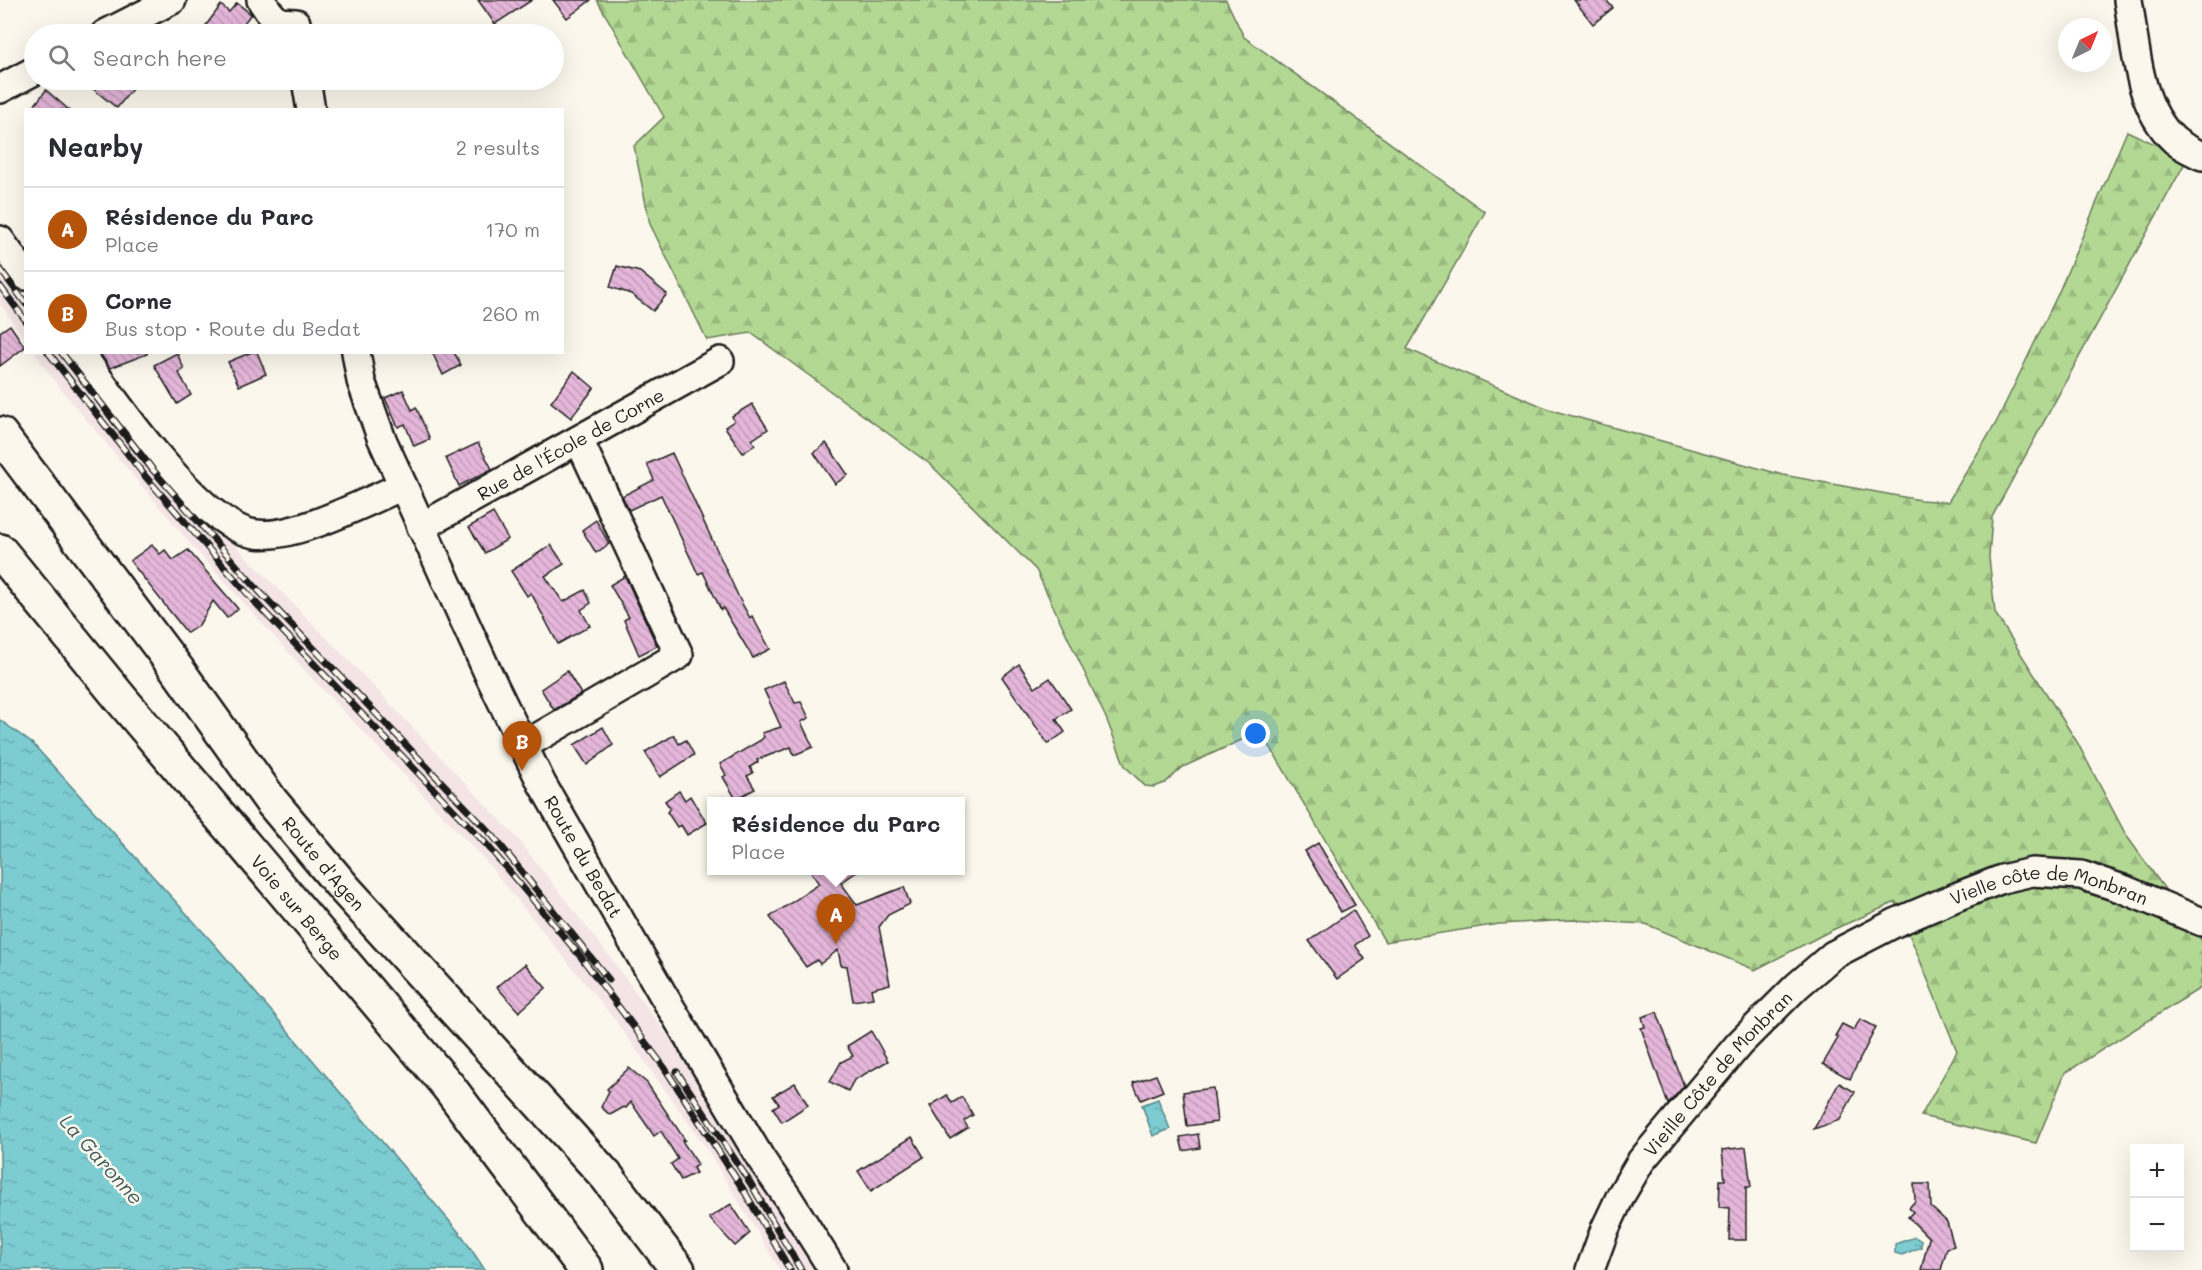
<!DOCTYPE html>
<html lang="en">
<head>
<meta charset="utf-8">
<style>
  :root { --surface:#fff; --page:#f7f7f7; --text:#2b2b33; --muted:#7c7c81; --line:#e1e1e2; --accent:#b45309 }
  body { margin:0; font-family:Mali,sans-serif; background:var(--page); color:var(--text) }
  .controls { position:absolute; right:18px; bottom:18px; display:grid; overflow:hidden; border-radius:0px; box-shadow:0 6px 24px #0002 }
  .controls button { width:54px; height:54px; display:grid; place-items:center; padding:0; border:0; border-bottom:2px solid var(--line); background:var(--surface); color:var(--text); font:30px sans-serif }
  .compass { position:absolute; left:2058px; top:18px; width:54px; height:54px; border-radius:50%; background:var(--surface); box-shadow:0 6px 24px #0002; rotate:43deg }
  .you { position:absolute; left:1256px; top:734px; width:21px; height:21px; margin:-15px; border:4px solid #fff; border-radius:50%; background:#1a73e8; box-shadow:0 0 0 9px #1a73e833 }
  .badge { display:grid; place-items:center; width:39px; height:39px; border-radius:50%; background:var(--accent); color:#fff; font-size:20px; font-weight:700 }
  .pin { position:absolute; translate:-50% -50px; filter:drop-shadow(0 2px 3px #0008) }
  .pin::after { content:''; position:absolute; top:32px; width:21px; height:18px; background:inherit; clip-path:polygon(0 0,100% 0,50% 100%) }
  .popup { position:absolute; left:707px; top:797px; width:258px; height:78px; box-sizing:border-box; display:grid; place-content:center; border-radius:0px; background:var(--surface); filter:drop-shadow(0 2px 4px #0005); font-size:20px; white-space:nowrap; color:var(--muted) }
  .popup b { font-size:22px; color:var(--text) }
  .popup::after { content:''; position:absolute; left:50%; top:100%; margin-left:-12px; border:12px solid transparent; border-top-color:var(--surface) }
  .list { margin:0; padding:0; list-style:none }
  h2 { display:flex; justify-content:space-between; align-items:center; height:78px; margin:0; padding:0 24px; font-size:26px }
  h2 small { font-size:20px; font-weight:400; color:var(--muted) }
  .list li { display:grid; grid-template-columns:39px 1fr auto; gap:18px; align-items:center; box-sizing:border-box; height:84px; padding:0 24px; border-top:2px solid var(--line) }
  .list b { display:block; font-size:22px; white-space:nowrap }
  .list p { margin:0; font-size:20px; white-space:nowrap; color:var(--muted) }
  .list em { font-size:20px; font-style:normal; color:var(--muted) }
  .icon { flex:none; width:33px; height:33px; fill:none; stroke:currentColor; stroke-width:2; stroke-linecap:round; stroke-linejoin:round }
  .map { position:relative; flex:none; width:2202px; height:1270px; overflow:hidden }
  .search { position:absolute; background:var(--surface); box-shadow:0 6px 24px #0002; left:24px; top:24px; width:540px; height:66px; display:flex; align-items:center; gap:15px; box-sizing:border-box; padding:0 21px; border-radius:33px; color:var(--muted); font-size:22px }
  .panel { position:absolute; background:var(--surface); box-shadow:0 6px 24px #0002; left:24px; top:108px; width:540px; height:246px; border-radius:0px }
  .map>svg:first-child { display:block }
  .built { fill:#f4e4e6 }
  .forest { fill:url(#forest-firs); stroke:#687a58; stroke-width:1.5 }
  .water { fill:url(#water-ripples); stroke:#558689; stroke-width:1.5 }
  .building { fill:url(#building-back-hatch); stroke:#1c1c1c; stroke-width:1.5 }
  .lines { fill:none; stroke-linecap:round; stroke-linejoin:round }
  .minor-casing { stroke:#1c1c1c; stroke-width:32 }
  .major-casing { stroke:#1c1c1c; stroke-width:38 }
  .minor { stroke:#fbf7ec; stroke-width:27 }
  .major { stroke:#fbf7ec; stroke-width:33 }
  .rail-casing { stroke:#1c1c1c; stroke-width:7 }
  .rail { stroke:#fbf7ec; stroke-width:4.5; stroke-dasharray:14; stroke-linecap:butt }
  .labels { text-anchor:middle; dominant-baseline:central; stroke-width:5; stroke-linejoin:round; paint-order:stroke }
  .street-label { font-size:18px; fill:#1c1c1c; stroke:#fbf7ec }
  .water-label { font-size:20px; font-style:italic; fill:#3d5a5c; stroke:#fbf7ec }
</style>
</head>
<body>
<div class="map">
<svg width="2202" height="1270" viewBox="0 0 2202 1270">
  <defs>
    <pattern id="forest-firs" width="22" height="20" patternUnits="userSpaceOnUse" patternTransform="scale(1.5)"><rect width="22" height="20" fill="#b3d894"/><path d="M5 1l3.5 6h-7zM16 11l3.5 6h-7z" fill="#99b97f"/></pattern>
    <pattern id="water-ripples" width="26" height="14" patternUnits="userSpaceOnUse" patternTransform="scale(1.5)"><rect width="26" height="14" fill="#7bccd2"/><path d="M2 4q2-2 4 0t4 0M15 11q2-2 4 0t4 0" fill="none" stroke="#6aafb4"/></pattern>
    <pattern id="building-back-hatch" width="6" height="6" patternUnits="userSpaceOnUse" patternTransform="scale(1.5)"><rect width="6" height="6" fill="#e4b6d9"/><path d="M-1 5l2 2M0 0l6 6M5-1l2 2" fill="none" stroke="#c39cba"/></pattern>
  </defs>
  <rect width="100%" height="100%" fill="#fbf7ec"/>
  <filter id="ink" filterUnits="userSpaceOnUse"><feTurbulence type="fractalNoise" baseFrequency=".0167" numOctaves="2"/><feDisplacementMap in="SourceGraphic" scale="12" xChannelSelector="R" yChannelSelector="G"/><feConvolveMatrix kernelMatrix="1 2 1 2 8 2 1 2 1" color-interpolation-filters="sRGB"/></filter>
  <g filter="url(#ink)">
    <!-- built -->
    <g class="built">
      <path d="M0,256L25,292V340L0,304Z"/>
      <path d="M35,353H70L228,538L359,671L518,839L613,961L689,1065L814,1270H780L707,1149L615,1020L483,858L308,674L194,548L58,386Z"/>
    </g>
    <!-- forest -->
    <path class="forest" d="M597,0H1226L1244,37L1485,212L1407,349L1551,410L1783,475L1920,500L1948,502L1996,423L2058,294L2127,131L2187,159L1992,517L1989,557L1995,613L2077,742L2126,835L2202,941V987L2065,1073L2036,1143L1921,1116L1957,1051L1896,902L1832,930L1755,970L1646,924L1572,920L1499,924L1385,942L1261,731L1183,767L1165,783L1154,787L1145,786L1125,766L1106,718L1036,570L931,465L751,333L707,340L650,224L634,146L664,117Z"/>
    <!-- water -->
    <g class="water">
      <path d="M0,720L33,744L215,945L463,1237L485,1270H0Z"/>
      <path d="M1158,1099L1170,1129L1153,1136L1142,1105Z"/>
      <path d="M1915,1237L1921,1241V1247L1902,1255L1895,1253V1244Z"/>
    </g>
    <!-- building -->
    <g class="building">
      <path d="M478,0H532L495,24Z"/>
      <path d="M553,0H591L567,18Z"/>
      <path d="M1574,0H1606L1613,8L1593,24Z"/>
      <path d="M237,3L251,14L244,23L258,34H211L204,28L221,5L229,12Z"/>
      <path d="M82,80H121L132,89L117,108Z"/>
      <path d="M46,90L69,110H31Z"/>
      <path d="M617,266L640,272L667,294L653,311L631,294L610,287Z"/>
      <path d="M10,325L25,347L0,366V332Z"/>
      <path d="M104,352H147V354L110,368L100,354Z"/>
      <path d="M252,352H257L266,374L239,386L228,362Z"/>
      <path d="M432,352H454L461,365L443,375Z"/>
      <path d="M177,353L184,369L179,373L191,395L177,404L154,365Z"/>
      <path d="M574,371L594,388L571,418L551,402Z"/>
      <path d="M403,390L412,410L416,407L430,439L414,446L405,424L398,427L385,398Z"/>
      <path d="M752,404L768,429L752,440L755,445L743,453L725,427L734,421L732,416Z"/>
      <path d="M478,443L492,469L459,486L446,458Z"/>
      <path d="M826,443L848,475L835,484L814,453Z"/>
      <path d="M672,453L740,600L750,618L752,616L770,649L753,658L723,608L721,610L703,572L698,574L661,495L629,510L622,496L654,480L647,464Z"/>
      <path d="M493,513L508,539L485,553L469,527Z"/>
      <path d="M596,520L609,544L596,553L582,530Z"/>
      <path d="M152,545L160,554L165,550L173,560L188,550L238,609L227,618L213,601L199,625L187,633L130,561Z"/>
      <path d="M551,545L564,564L545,576L563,602L585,590L591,603L581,610L590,626L558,644L531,593L527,596L511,571Z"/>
      <path d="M625,576L657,646L639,655L624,620L629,617L610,585Z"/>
      <path d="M1019,664L1035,688L1050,678L1071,709L1056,719L1065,732L1048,744L1002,677Z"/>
      <path d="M567,671L581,694L554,710L541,689Z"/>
      <path d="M784,681L795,703L801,702L809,718L801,722L813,747L794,755L791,747L757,760L758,762L750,767L753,773L747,776L755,789L736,799L723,777L726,775L720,764L761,740L764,737L762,733L781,727L764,690Z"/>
      <path d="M603,727L613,745L587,765L574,745Z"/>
      <path d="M674,735L679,744L686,740L694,755L660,777L645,752Z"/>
      <path d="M679,791L685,800L690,796L707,823L687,835L681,825L677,827L667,812L670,808L665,801Z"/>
      <path d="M1318,843L1355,905L1341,912L1305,851Z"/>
      <path d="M810,870H859L841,883L857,905L904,887L910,904L888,915L879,927L890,984L871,989L873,998L853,1001L847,966L841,965L838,950L820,964L817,960L806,967L770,917L819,884Z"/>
      <path d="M1353,910L1368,936L1355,945L1365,959L1337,979L1309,941Z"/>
      <path d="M525,964L546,988L519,1012L497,987Z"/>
      <path d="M1657,1012L1684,1086L1668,1104L1641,1028L1645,1027L1642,1017Z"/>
      <path d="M1860,1019L1876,1027L1850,1079L1823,1064L1838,1038L1835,1036L1842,1024L1854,1030Z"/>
      <path d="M871,1031L888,1061L854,1080L848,1091L830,1082L841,1062L853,1056L847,1046Z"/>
      <path d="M629,1068L647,1083L685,1140L682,1141L698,1164L693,1168L696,1173L681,1180L671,1164L678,1159L661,1131L654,1136L631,1102L626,1108L624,1107L610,1115L601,1107L609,1091L607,1089Z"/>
      <path d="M1156,1075L1163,1091L1141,1100L1133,1083Z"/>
      <path d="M795,1083L808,1105L782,1122L773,1108L779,1104L773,1096Z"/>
      <path d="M1839,1083L1855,1092L1840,1120L1814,1129Z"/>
      <path d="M1213,1088L1217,1122L1187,1126L1183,1092Z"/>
      <path d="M947,1095L952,1103L962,1097L973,1115L964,1121L968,1128L950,1139L930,1106Z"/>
      <path d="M1198,1134L1200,1148L1183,1151L1180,1137Z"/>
      <path d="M912,1137L924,1157L871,1191L858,1171Z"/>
      <path d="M1746,1147L1751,1187H1746V1240H1729L1730,1208L1719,1207L1720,1180H1725L1722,1150Z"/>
      <path d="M1914,1184H1930L1931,1207L1947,1222L1954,1246L1947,1248L1941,1270H1921L1929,1238L1908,1217L1913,1212L1909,1208L1915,1201Z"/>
      <path d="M731,1204L750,1233L735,1246L709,1218Z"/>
    </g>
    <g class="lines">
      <defs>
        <g id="minor">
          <path d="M261,0L269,12L278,22L296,23"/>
          <path d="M2128,0C2136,47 2137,105 2174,140C2182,147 2192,151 2202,156"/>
          <path d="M105,34L172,0"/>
          <path d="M306,80L311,110"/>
          <path d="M0,89L34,71"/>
          <path d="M0,240L26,276"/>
          <path d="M80,352C112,398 200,527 256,534C296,539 365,502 403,486"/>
          <path id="s1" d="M356,352L361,381L381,437L488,673L542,784L662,993L761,1159L788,1198L833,1270"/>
          <path id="s2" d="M421,527L720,361"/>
          <path d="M523,746L679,655L579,440"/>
          <path id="s3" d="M1590,1270L1605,1229L1621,1195L1641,1161L1739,1044L1797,986L1833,955L1895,923L1956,897L2002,879L2032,872L2081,875L2123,889L2202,922"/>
        </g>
        <g id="major">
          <path id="s4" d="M0,434L179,672L271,801L344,888L607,1177L678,1270"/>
          <path id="s5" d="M0,551L121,699L448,1086L586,1270"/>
        </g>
      </defs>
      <!-- minor casing -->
      <use href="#minor" class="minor-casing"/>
      <!-- major casing -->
      <use href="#major" class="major-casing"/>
      <!-- minor -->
      <use href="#minor" class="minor"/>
      <!-- major -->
      <use href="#major" class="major"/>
      <defs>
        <g id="rail">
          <path d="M0,269L26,304"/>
          <path d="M0,286L26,321"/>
          <path d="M48,352L145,476L254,601L487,845L581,957L664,1067L743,1189L790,1270"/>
          <path d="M61,352L153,470L258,590L493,836L609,980"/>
          <path d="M677,1072L751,1184L801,1270"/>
        </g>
      </defs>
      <!-- rail casing -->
      <use href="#rail" class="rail-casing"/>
      <!-- rail -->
      <use href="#rail" class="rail"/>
    </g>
  </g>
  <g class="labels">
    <!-- street labels -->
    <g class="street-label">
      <text stroke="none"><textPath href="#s2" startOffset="171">Rue de l'École de Corne</textPath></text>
      <text stroke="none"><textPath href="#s1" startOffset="555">Route du Bedat</textPath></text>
      <text stroke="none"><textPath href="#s4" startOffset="538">Route d'Agen</textPath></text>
      <text stroke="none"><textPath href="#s3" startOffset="636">Vielle côte de Monbran</textPath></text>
      <text stroke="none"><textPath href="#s5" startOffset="464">Voie sur Berge</textPath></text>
      <text stroke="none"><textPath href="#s3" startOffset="237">Vieille Côte de Monbran</textPath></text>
    </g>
    <!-- water labels -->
    <g class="water-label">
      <text transform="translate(102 1159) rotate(48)">La Garonne</text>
    </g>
  </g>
</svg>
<div class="controls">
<button>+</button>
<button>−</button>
</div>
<svg class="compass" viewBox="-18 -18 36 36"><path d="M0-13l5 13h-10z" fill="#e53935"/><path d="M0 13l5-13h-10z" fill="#7c7c81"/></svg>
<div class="you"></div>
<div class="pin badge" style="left:836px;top:944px">A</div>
<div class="popup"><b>Résidence du Parc</b>Place</div>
<div class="pin badge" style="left:522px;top:771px">B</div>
<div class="search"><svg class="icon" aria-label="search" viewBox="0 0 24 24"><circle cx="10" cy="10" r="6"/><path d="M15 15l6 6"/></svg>Search here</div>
<section class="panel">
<h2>Nearby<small>2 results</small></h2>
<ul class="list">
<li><span class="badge">A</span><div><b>Résidence du Parc</b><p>Place</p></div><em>170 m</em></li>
<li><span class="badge">B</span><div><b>Corne</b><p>Bus stop · Route du Bedat</p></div><em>260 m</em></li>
</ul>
</section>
</div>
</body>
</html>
